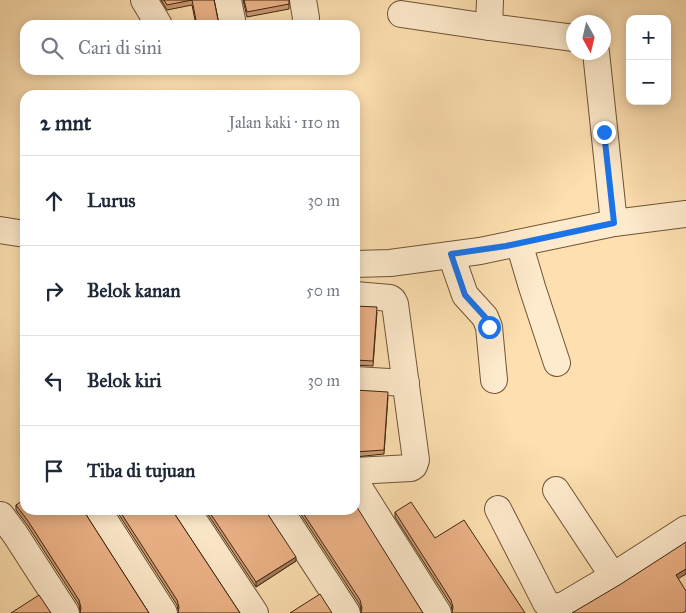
<!DOCTYPE html>
<html lang="id">
<head>
<meta charset="utf-8">
<style>
  :root { --surface:#fff; --page:#f2f2f3; --text:#1f2937; --muted:#747a83; --line:#e0e1e3 }
  body { margin:0; font-family:"IM FELL Great Primer",serif; background:var(--page); color:var(--text) }
  .controls { position:absolute; right:15px; top:15px; display:grid; overflow:hidden; border-radius:10px; box-shadow:0 2px 12px #0003 }
  .controls button { width:45px; height:45px; display:grid; place-items:center; padding:0; border:0; border-bottom:1px solid var(--line); background:var(--surface); color:var(--text); font:25px sans-serif }
  .compass { position:absolute; left:566px; top:15px; width:45px; height:45px; border-radius:50%; background:var(--surface); box-shadow:0 2px 12px #0003; rotate:172deg }
  .stop { position:absolute; width:15px; height:15px; margin:-11px; border:4px solid #1a73e8; border-radius:50%; background:#fff }
  .stop.end { background:#1a73e8; border-color:#fff; box-shadow:0 1px 5px #0008 }
  .list { margin:0; padding:0; list-style:none }
  h2 { display:flex; justify-content:space-between; align-items:center; height:65px; margin:0; padding:0 20px; font-size:21px }
  h2 small { font-size:16px; font-weight:400; color:var(--muted) }
  .list li { display:grid; grid-template-columns:32px 1fr auto; gap:15px; align-items:center; box-sizing:border-box; height:90px; padding:0 20px; border-top:1px solid var(--line) }
  .list b { display:block; font-size:19px; white-space:nowrap }
  .list em { font-size:16px; font-style:normal; color:var(--muted) }
  .icon { flex:none; width:28px; height:28px; fill:none; stroke:currentColor; stroke-width:2; stroke-linecap:round; stroke-linejoin:round }
  .map { position:relative; flex:none; width:686px; height:613px; overflow:hidden }
  .search { position:absolute; background:var(--surface); box-shadow:0 2px 12px #0003; left:20px; top:20px; width:340px; height:55px; display:flex; align-items:center; gap:12px; box-sizing:border-box; padding:0 18px; border-radius:15px; color:var(--muted); font-size:19px }
  .panel { position:absolute; background:var(--surface); box-shadow:0 2px 12px #0003; left:20px; top:90px; width:340px; height:425px; border-radius:15px }
  .map>svg:first-child { display:block }
  .lines { fill:none; stroke-linecap:round; stroke-linejoin:round }
  .minor-casing { stroke:#6e5436; stroke-width:28 }
  .minor { stroke:#feeacc; stroke-width:26 }
  .wall { fill:#cc9a75; stroke:#3f250e }
  .shaded-wall { fill:#a67d5f; stroke:#3f250e }
  .building { fill:#edb388; stroke:#3f250e }
  .route { stroke:#1a73e8; stroke-width:6 }
</style>
</head>
<body>
<div class="map">
<svg width="686" height="613" viewBox="0 0 686 613">
  <rect width="100%" height="100%" fill="#fddfb0"/>
  <filter id="stains"><feTurbulence type="fractalNoise" baseFrequency=".004" numOctaves="4"/><feColorMatrix values="0 0 0 0 .2 0 0 0 0 .09 0 0 0 0 .02 0 0 0 .5 -.17"/></filter>
  <radialGradient id="worn" r=".72"><stop offset=".6" stop-color="#630" stop-opacity="0"/><stop offset="1" stop-color="#630" stop-opacity=".3"/></radialGradient>
  <g class="lines">
    <defs>
      <g id="minor">
        <path d="M144,0L159,25"/>
        <path d="M228,0L233,25"/>
        <path d="M303,0L306,18L305,25"/>
        <path d="M401,14L489,27L574,38"/>
        <path d="M489,27L490,0"/>
        <path d="M596,52L614,223"/>
        <path d="M0,230L25,234"/>
        <path d="M519,243L532,287L557,363"/>
        <path d="M451,255L465,295L485,317L489,327L494,380"/>
        <path d="M355,264L390,263L480,251L614,223L686,214"/>
        <path d="M355,295L390,298L393,300L395,304L416,460L414,466L411,468L355,471"/>
        <path d="M355,380L406,383"/>
        <path d="M355,481L438,613"/>
        <path d="M556,490L613,576"/>
        <path d="M498,509L546,603C552,607 556,607 564,605L613,576L686,529"/>
        <path d="M98,510L164,613"/>
        <path d="M187,510L255,613"/>
        <path d="M280,510L347,613"/>
        <path d="M1,515L15,534L66,613"/>
      </g>
    </defs>
    <!-- minor casing -->
    <use href="#minor" class="minor-casing"/>
    <!-- minor -->
    <use href="#minor" class="minor"/>
  </g>
  <!-- wall -->
  <g class="wall">
    <path d="M161,0H214L219,25H196L192,5L167,10Z"/>
    <path d="M243,0H289V9L247,17Z"/>
    <path d="M355,306L377,312L373,366L355,365Z"/>
    <path d="M355,390L388,397L384,454L355,457Z"/>
    <path d="M16,505L85,513L149,613L80,611L79,605L28,526L16,510Z"/>
    <path d="M116,510H173L174,513L240,613L178,610L177,605Z"/>
    <path d="M205,510H266L267,513L296,561L256,587Z"/>
    <path d="M298,510H355L423,613L361,611L360,605Z"/>
    <path d="M395,512L435,538L525,613L452,610L451,605L395,517Z"/>
  </g>
  <!-- shaded-wall -->
  <g class="shaded-wall">
    <path d="M296,557V561L256,587V582Z"/>
    <path d="M686,569V574L676,580V575Z"/>
  </g>
  <!-- building -->
  <g class="building">
    <path d="M164,0H214L219,25H197L192,0L167,5Z"/>
    <path d="M244,0H289V4L247,12Z"/>
    <path d="M355,306L377,307L373,361L355,360Z"/>
    <path d="M355,390L388,392L384,450L355,452Z"/>
    <path d="M25,499V510H84L85,513L149,613H80L81,608L79,600L28,521L16,505Z"/>
    <path d="M411,502L435,538L464,520L525,613H452L453,607L451,600L395,512Z"/>
    <path d="M355,504L423,613H361L362,608L360,600L301,510H355Z"/>
    <path d="M119,510H173L174,513L240,613H178L179,607L177,600Z"/>
    <path d="M208,510H266L267,513L296,557L256,582Z"/>
    <path d="M686,542V569L676,575L686,591V611L683,613H572L621,584Z"/>
    <path d="M320,594L332,613H290Z"/>
    <path d="M39,595L51,613H11Z"/>
  </g>
  <g class="lines">
    <!-- route -->
    <path class="route" d="M489,327L485,317L465,295L451,254L506,246L614,223L604,132"/>
  </g>
  <rect width="100%" height="100%" filter="url(#stains)"/>
  <rect width="100%" height="100%" fill="url(#worn)"/>
</svg>
<div class="controls">
<button>+</button>
<button>−</button>
</div>
<svg class="compass" viewBox="-18 -18 36 36"><path d="M0-13l5 13h-10z" fill="#e53935"/><path d="M0 13l5-13h-10z" fill="#747a83"/></svg>
<div class="stop" style="left:489px;top:327px"></div>
<div class="stop end" style="left:604px;top:132px"></div>
<div class="search"><svg class="icon" aria-label="search" viewBox="0 0 24 24"><circle cx="10" cy="10" r="6"/><path d="M15 15l6 6"/></svg>Cari di sini</div>
<section class="panel">
<h2>2 mnt<small>Jalan kaki · 110 m</small></h2>
<ul class="list">
<li><svg class="icon" aria-label="ahead" viewBox="0 0 24 24"><path d="M12 20V5M6 11l6-6 6 6"/></svg><div><b>Lurus</b></div><em>30 m</em></li>
<li><svg class="icon" aria-label="right" viewBox="0 0 24 24"><path d="M7 20v-9h11M14 6l5 5-5 5"/></svg><div><b>Belok kanan</b></div><em>50 m</em></li>
<li><svg class="icon" aria-label="left" viewBox="0 0 24 24"><path d="M17 20v-9H6M10 6l-5 5 5 5"/></svg><div><b>Belok kiri</b></div><em>30 m</em></li>
<li><svg class="icon" aria-label="arrive" viewBox="0 0 24 24"><path d="M6 21V4h12l-3 4 3 4H6"/></svg><div><b>Tiba di tujuan</b></div></li>
</ul>
</section>
</div>
</body>
</html>
